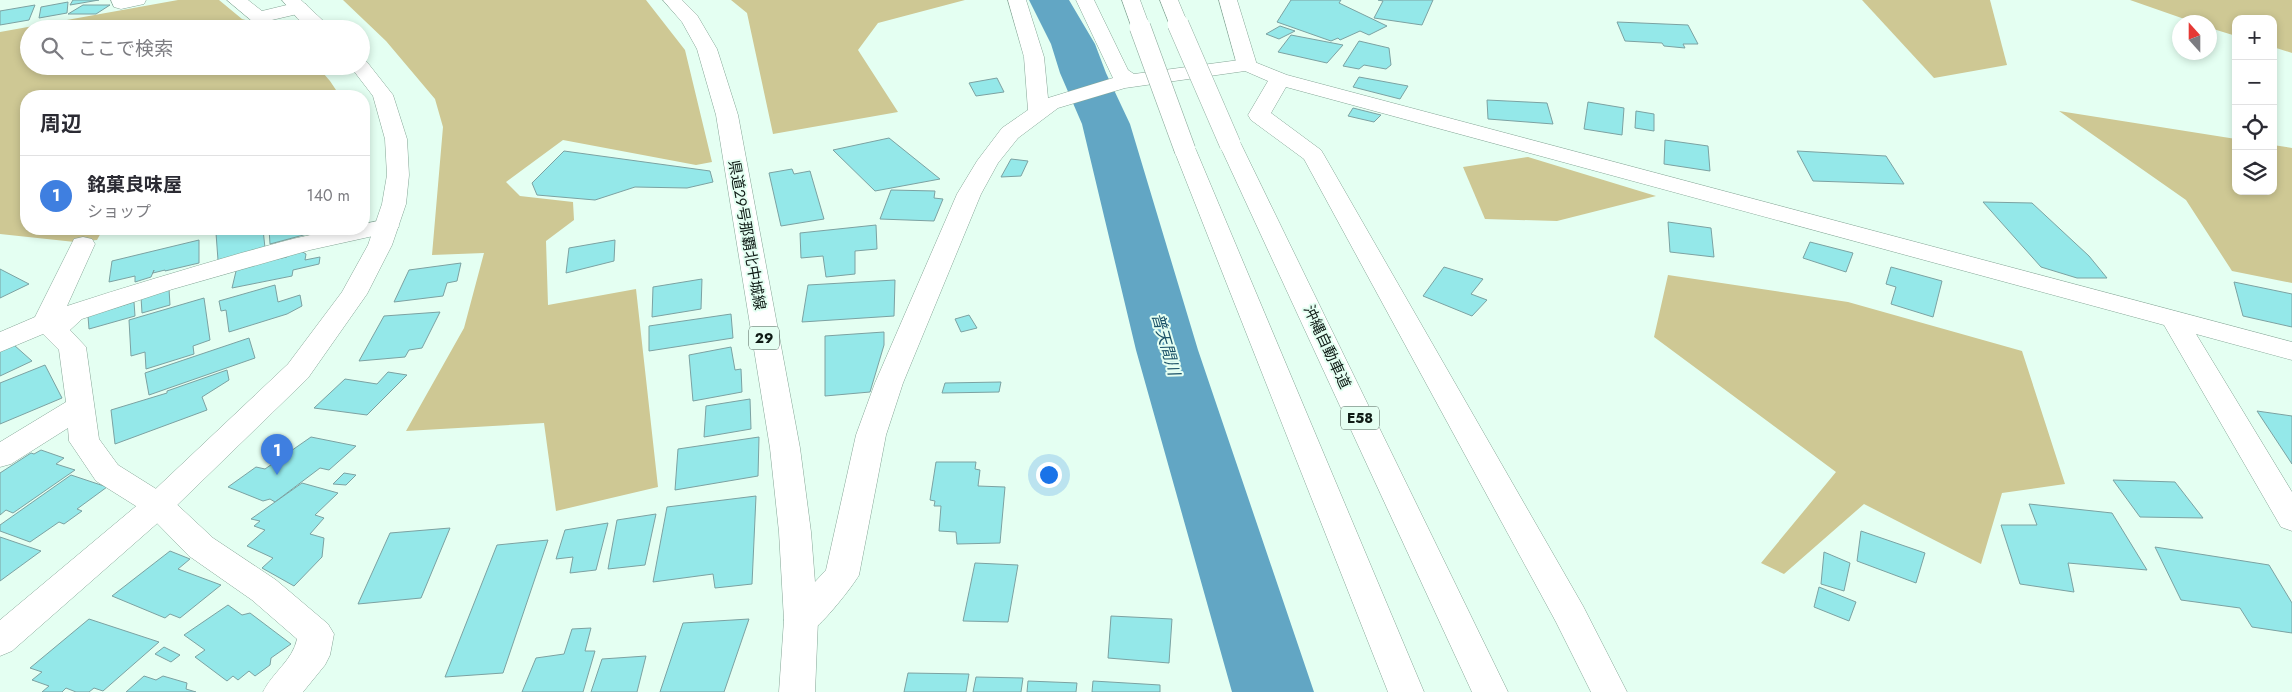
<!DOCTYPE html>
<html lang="ja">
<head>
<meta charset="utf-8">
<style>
  :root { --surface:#fff; --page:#f2f2f3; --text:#2b2b33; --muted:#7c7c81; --line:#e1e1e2; --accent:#7c3aed }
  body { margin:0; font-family:Jost,"Noto Sans JP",sans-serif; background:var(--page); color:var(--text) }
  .controls { position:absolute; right:15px; top:15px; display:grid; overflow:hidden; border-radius:10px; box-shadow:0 2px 8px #0003 }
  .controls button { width:45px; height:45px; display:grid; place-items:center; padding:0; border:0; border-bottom:1px solid var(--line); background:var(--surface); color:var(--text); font:25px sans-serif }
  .compass { position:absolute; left:2172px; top:15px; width:45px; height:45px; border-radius:50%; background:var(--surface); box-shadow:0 2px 8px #0003; rotate:339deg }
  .you { position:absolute; left:1048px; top:474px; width:18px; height:18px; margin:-12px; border:4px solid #fff; border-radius:50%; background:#1a73e8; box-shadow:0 0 0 8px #1a73e833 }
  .badge { display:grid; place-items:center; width:32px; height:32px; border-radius:50%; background:var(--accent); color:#fff; font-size:16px; font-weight:700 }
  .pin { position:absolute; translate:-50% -41px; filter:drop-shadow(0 1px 2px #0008) }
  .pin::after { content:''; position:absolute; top:26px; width:18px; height:15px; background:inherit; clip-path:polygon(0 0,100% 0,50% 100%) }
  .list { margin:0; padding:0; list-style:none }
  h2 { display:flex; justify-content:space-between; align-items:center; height:65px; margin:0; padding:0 20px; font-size:21px }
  h2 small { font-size:16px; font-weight:400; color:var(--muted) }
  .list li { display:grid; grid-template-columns:32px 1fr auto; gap:15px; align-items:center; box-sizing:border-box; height:80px; padding:0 20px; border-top:1px solid var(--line) }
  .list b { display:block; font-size:19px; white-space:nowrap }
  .list p { margin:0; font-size:16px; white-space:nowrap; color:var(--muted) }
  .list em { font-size:16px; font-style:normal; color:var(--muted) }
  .icon { flex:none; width:28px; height:28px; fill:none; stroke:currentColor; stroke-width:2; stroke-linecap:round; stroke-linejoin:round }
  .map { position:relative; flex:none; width:2292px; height:692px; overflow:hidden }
  .search { position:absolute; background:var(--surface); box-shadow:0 2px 8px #0003; left:20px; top:20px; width:350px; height:55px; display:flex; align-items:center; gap:12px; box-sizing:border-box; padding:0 18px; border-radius:28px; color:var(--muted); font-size:19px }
  .panel { position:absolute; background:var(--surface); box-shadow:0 2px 8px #0003; left:20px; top:90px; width:350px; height:145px; border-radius:20px }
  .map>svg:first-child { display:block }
  .green { fill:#cec894 }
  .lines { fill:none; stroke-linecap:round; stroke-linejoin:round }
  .river { fill:#62a6c4; fill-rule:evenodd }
  .building { fill:#94e8e9; stroke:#7ca2a2 }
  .minor-casing { stroke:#86a697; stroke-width:1 }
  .tertiary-casing { stroke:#86a697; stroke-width:1 }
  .primary-casing { stroke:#86a697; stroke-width:1 }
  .motorway-casing { stroke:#86a697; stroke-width:1 }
  .minor { fill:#fff; fill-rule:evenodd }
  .tertiary { fill:#fff; fill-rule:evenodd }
  .primary { fill:#fff; fill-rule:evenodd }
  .motorway { fill:#fff; fill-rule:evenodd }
  .motorway-bridge-casing { stroke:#86a697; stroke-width:22; stroke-linecap:butt }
  .motorway-bridge { stroke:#fff; stroke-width:21 }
  .labels { text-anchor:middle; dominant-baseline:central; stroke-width:4; stroke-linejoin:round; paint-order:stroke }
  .shield { fill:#e4fff2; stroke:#4f5f57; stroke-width:1 }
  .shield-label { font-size:14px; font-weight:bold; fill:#0f1b15 }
  .street-label { font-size:15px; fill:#0f1b15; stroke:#e4fff2 }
  .water-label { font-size:16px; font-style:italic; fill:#1b5268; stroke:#e4fff2 }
</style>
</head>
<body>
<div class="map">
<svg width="2292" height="692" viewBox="0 0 2292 692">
  <rect width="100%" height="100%" fill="#e4fff2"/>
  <!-- green -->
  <g class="green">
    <path d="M178,0H219L242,19L260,24L281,25L284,29H29V66H317L330,81L340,96H26V229H103L97,240L75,242L0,234V32Z"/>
    <path d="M343,0H646L685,50L712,162L696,165L563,140L506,182L520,196L573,202L574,220L546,241L548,305L636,289L658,487L556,511L544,423L406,431L464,328L484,253L432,255L443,127L435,99L386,41Z"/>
    <path d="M731,0H965L878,23L858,50L898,112L773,134L747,13Z"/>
    <path d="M1862,0H1990L2007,65L1934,78Z"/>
    <path d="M2130,0H2292V53L2273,47V19H2236V36L2210,28V22H2193Z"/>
    <path d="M2059,111L2236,139V191H2273V145L2292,148V283L2232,271L2186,200Z"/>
    <path d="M1528,157L1656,196L1557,221L1485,219L1463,167Z"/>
    <path d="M1668,275L1848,302L2022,351L2065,484L2002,493L1981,564L1864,504L1784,574L1761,563L1836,472L1654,337Z"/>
  </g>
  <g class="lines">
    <!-- river -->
    <path class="river" d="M1029,0H1069L1095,44L1106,73L1130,124L1198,350L1314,692H1232L1136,350L1082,124L1060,73L1051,44Z"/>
  </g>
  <!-- building -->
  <g class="building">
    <path d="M73,0H99L70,5Z"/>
    <path d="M1291,0H1341L1339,3L1387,26L1369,35L1360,31L1340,40L1338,38L1331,41L1277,22Z"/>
    <path d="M1378,0H1433L1422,25L1374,18L1383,1Z"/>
    <path d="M68,2L67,13L39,18L41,7Z"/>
    <path d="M35,5L29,20L0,25V11Z"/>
    <path d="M83,5H110L96,14H68Z"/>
    <path d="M1617,22L1688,25L1698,44H1683L1685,48L1664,46L1662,43L1625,41Z"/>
    <path d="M1280,26L1295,31L1279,39L1266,34Z"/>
    <path d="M1291,35L1343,45L1327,63L1278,52Z"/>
    <path d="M1359,41L1389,48L1391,65L1386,69L1364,65L1359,69L1343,66Z"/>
    <path d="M1359,77L1408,86L1400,99L1353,87Z"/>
    <path d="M997,78L1004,92L976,96L969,83Z"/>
    <path d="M1487,100L1547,103L1553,124L1488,119Z"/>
    <path d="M1588,102L1624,108L1622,135L1584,129Z"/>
    <path d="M1353,108L1381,115L1374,122L1348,116Z"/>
    <path d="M1636,111L1654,114V131L1635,128Z"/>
    <path d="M889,138L940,179L875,191L833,150Z"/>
    <path d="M1665,140L1708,146L1710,171L1664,164Z"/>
    <path d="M564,151L710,171L713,182L687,188L635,187L595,200L537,195L532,183Z"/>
    <path d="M1797,151L1886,156L1904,184L1813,181Z"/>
    <path d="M1011,159L1028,161L1021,176L1001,177Z"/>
    <path d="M792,169L794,174L810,171L824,219L781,226L769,173Z"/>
    <path d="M891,190L935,191L934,198L943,199L934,221L880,219Z"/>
    <path d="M1983,202L2032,203L2089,256L2107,278H2077L2041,267Z"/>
    <path d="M1668,222L1711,228L1714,257L1670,252Z"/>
    <path d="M876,225L877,249L855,251V274L826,277L823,256L801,258L800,233Z"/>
    <path d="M233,229H263L265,248L218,260L216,233Z"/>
    <path d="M269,229H326L270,244Z"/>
    <path d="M199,240V263L165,271V270L153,273L154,270L151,277L135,282V276L109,282L112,261Z"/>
    <path d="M615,240L614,261L566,273L569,248Z"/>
    <path d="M1810,242L1853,253L1846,272L1803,258Z"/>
    <path d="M301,251L306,254L305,260L320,257L319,264L293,270L292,276L232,288L237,267L287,257L288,254Z"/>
    <path d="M461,263L457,281L447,283L443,296L394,302L409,270Z"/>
    <path d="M1444,267L1483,279L1471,294L1487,300L1472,316L1423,296Z"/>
    <path d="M1891,267L1942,281L1933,317L1891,304L1896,287L1886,284Z"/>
    <path d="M0,269L29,284L0,298Z"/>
    <path d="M702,279L701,309L652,317L653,287Z"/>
    <path d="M895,280L894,316L802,322L808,285Z"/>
    <path d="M2234,282L2292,294V327L2243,316Z"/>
    <path d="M275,285L278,302L300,295L302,306L287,314L229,332L226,310L221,311L219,301Z"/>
    <path d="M169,289L170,305L142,313L141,297Z"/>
    <path d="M204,298L210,340L193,346L194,354L146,369L145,352L131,356L129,320Z"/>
    <path d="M134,302L135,316L89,329L88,316Z"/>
    <path d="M440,312L422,348L409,350L405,357L359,361L384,316Z"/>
    <path d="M731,314L733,338L649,351V326Z"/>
    <path d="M969,315L977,328L961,332L955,319Z"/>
    <path d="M884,332V345L870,392L825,396V336Z"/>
    <path d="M249,338L255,358L149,395L145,373Z"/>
    <path d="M14,345L32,361L0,376V351Z"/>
    <path d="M731,347L735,370L741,369L742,392L693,401L689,355Z"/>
    <path d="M45,365L62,398L0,424V383Z"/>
    <path d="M227,370L229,380L202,397L207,410L115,444L111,410L167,393V391Z"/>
    <path d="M388,372L407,375L367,415L314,408L345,379L377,384Z"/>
    <path d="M1001,382L999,392L942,393L945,383Z"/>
    <path d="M750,399L751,429L704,437L706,406Z"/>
    <path d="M2257,411L2292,416V464Z"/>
    <path d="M311,437L356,446L329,470L320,468L275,502L270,499L263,501L228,487L256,467L265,469Z"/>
    <path d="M759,437L758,476L675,490L678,449Z"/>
    <path d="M41,450L64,458L56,464L75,470L13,513L6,510L0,515V473L31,453L34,454Z"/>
    <path d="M936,462H976L975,469L980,470L978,486L1005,487L1000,543L957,544L956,532L939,531L941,506H934L935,501L930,500Z"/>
    <path d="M344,473L356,475L346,485L333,484Z"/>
    <path d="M71,475L107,487L77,509L82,511L64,524L59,522L30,542L0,531V525Z"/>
    <path d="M2113,480L2175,482L2203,518L2140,517Z"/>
    <path d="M302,483L338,493L315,515L324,518L310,534L324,538L322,557L294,586L262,568L273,558L247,546L265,530L254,526L260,521L251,519Z"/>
    <path d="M756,496L752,584L715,588L713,574L653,582L667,507Z"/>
    <path d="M2029,504L2112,513L2147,570L2068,563L2074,592L2020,584L2001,525H2037Z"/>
    <path d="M656,514L645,565L608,569L617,520Z"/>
    <path d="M608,523L596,570L570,573L573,557L556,559L565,530Z"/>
    <path d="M450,528L421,598L358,604L390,533Z"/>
    <path d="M1861,531L1925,553L1916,583L1857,561Z"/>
    <path d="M0,537L41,551L0,581Z"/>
    <path d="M548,540L503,673L445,677L497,545Z"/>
    <path d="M2155,547L2269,565L2292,603V633L2252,627L2240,608L2181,600Z"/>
    <path d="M170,551L190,559L178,569L221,585L180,618L170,614L165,618L112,596Z"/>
    <path d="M1824,552L1850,563L1844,591L1821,584Z"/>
    <path d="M975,563L1018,565L1008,622L963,621Z"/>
    <path d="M1819,587L1856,602L1849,621L1814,607Z"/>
    <path d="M228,605L242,615L250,613L291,644L271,658L270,665L255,676L249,671L238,680L233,676L227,681L195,657L205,650L184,635Z"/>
    <path d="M1111,616L1172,619L1169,663L1108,658Z"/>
    <path d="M89,619L159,642L103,691L94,688L89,692H76L66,688L62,692H42L49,686L32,680L42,672L30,668Z"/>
    <path d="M749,619L724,692H660L683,623Z"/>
    <path d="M591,628L585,651H595L583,692H522L536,658L564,654L572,629Z"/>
    <path d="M164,647L180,655L171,662L155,654Z"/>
    <path d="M646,656L637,692H591L602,659Z"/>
    <path d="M908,673L969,674L966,692H904Z"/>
    <path d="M144,676L156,680L163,676L187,683L186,689L196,692H126Z"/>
    <path d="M976,677L1023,678L1021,692H973Z"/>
    <path d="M1028,681L1077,683L1076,692H1027Z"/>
    <path d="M1093,681L1160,685V692H1092Z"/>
  </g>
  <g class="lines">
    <defs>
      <g id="minor">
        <path d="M111,0H146L144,4L121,9L114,7Z"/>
        <path d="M227,0H248L262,11L299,2L306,4L308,8L306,12L259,23L252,21Z"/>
        <path d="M1008,0H1026L1044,57L1048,98L1113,78L1076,0H1094L1128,70L1134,74L1247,59L1287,75L2292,342V360L2196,334L2292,492V531L2281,527L2164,325L1286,87L1271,113L1321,150L1324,155L1583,606L1627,692H1591L1556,622L1304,159L1251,120L1248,115L1268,81L1245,71L1125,88L1058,108L1018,138L998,163L981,194L903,383L886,435L859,575C853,586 822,625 812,630C803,635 797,633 789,630L784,620L789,610L826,570L856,435L875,383L957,194L977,161L1002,128L1028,110L1024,57Z"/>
        <path d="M387,219L396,221L399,226L396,231L310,250L173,289L82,319L70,330L86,347L99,439L118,465L169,497L213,538L276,580L328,624L334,634L330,655L325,665L303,692H263C272,673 293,660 297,639L252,600L189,556L147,513L96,481L69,441L68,428L11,464L0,467V442L66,402L59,350L43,334L0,352V332L35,317L74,239L83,237L92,239L95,244L67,306C125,287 183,270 241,253C282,242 321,229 364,229V224Z"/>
      </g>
      <g id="tertiary">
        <path d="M282,0H301L332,29H311L298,19Z"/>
        <path d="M1219,0H1237L1257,65L1254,69L1247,71L1240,69L1237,65Z"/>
        <path d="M361,60L367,62L393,95L407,139L409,175L406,204L392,245L367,294L308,378L169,513L12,651L0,656V620L147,497L288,364L342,292L368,245L382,204L387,175L385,139L373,96L350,66H361Z"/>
      </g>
      <path id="primary" d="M663,0H682L697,15L717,49L738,115L800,448L811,532L818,620L815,692H779L784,620L779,532L770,448L716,115L697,49L682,22Z"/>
      <g id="motorway">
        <path d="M1122,0H1140L1150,27L1147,31L1140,33L1133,31Z"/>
        <path d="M1160,0H1178L1188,24L1185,28L1178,30L1171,28Z"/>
        <path d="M1230,137L1238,139L1241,144L1508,692H1472L1219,144L1222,139Z"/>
        <path d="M1185,143L1193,145L1196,150L1424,692H1388L1174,150L1177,145Z"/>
      </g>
    </defs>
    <!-- minor casing -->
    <use href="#minor" class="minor-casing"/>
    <!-- tertiary casing -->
    <use href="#tertiary" class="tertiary-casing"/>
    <!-- primary casing -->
    <use href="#primary" class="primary-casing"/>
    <!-- motorway casing -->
    <use href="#motorway" class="motorway-casing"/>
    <!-- minor -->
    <use href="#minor" class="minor"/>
    <!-- tertiary -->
    <use href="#tertiary" class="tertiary"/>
    <!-- primary -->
    <use href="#primary" class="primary"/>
    <!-- motorway -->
    <use href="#motorway" class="motorway"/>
    <defs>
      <g id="motorway-bridge">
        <path d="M1178,24L1230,144"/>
        <path d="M1140,27L1185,150"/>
      </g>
    </defs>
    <!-- motorway-bridge casing -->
    <use href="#motorway-bridge" class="motorway-bridge-casing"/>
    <!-- motorway-bridge -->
    <use href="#motorway-bridge" class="motorway-bridge"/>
  </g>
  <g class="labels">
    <!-- shield labels -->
    <g class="shield">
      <rect x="749" y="326.5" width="30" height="23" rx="4"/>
      <rect x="1341" y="406.5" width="38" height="23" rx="4"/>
    </g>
    <g class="shield-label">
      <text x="764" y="338">29</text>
      <text x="1360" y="418">E58</text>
    </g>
    <!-- street labels -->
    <g class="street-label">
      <text transform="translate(747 235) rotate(80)">県道29号那覇北中城線</text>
      <text transform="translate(1327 347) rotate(65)">沖縄自動車道</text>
    </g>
    <!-- water labels -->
    <g class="water-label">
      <text transform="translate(1166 344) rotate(74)">普天間川</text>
    </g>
  </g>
</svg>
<div class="controls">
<button>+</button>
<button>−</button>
<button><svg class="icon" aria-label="locate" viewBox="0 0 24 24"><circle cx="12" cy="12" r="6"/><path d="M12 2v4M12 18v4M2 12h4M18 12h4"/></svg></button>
<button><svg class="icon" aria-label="layers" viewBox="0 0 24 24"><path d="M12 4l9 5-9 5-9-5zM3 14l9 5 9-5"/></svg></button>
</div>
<svg class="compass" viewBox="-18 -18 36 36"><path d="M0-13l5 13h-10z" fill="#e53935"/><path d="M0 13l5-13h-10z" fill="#7c7c81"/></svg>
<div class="you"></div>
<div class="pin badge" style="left:277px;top:475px;background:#3f7fe0">1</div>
<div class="search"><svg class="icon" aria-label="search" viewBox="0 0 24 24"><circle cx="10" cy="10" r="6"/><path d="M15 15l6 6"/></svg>ここで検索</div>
<section class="panel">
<h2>周辺<small></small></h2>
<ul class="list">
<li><span class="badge" style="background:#3f7fe0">1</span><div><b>銘菓良味屋</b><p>ショップ</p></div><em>140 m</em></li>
</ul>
</section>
</div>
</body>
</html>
